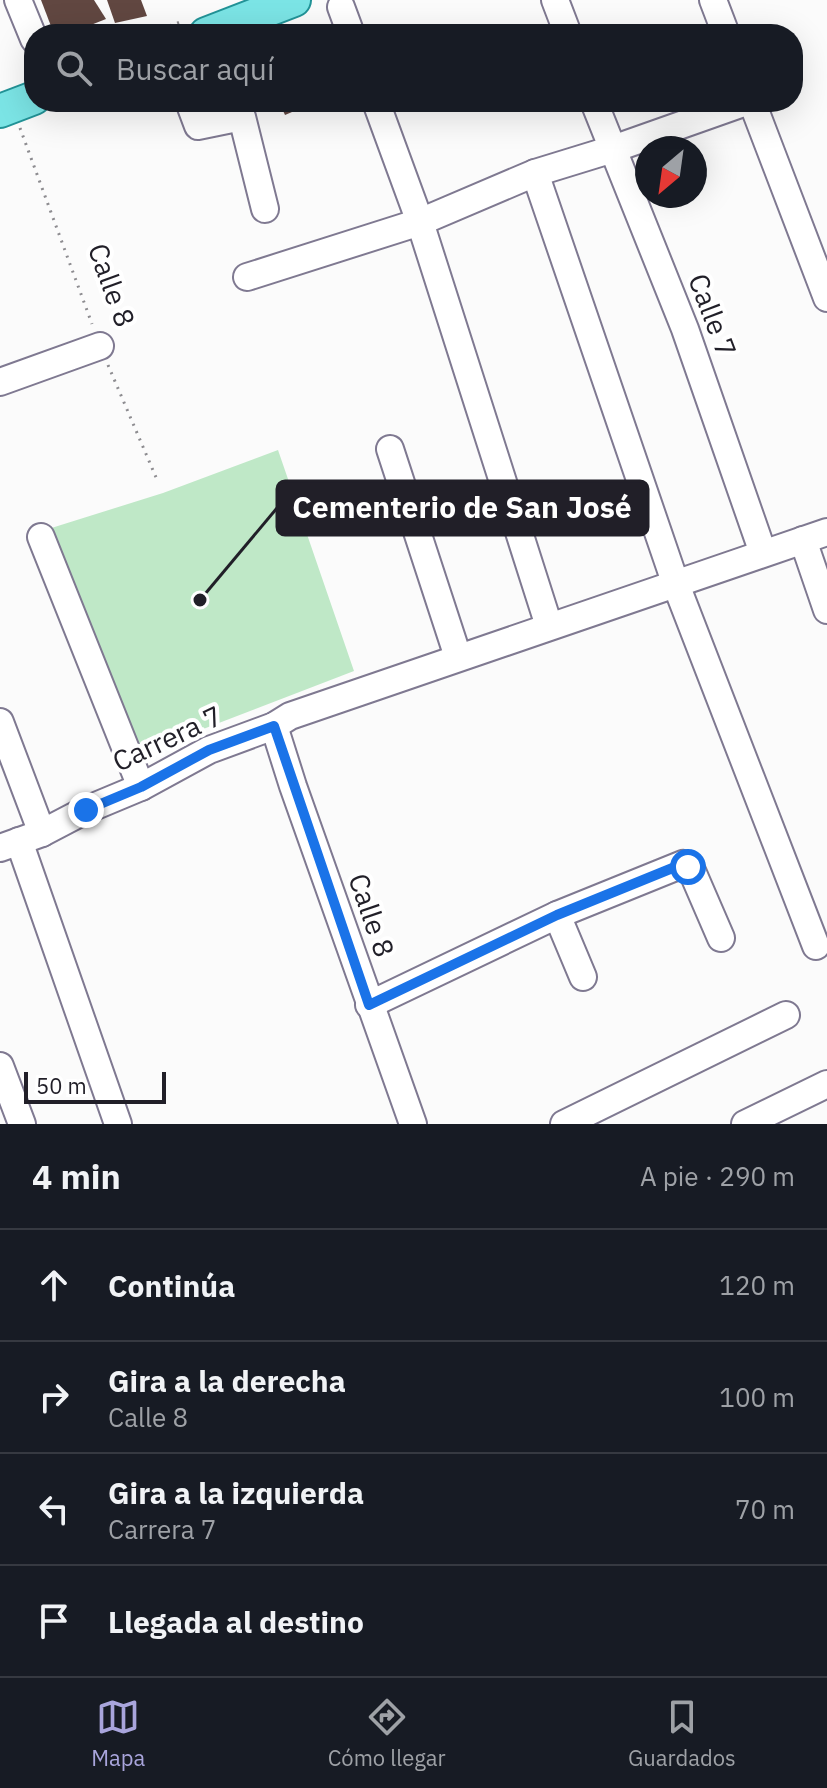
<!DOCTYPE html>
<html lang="es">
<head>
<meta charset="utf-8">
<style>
  :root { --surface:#171b24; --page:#242831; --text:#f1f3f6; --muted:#9ea1a6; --line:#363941; --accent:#a9a5dc }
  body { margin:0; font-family:"IBM Plex Sans",sans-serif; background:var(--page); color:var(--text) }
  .compass { position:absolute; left:635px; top:136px; width:72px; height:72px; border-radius:50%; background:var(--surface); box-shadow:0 8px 32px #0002; rotate:209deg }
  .scale { position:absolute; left:24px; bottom:20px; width:142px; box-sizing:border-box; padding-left:8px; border:4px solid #211f28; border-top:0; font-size:22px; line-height:28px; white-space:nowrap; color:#211f28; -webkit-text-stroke:6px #fff; paint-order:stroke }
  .stop { position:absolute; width:24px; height:24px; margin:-18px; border:6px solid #1a73e8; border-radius:50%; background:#fff }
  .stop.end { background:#1a73e8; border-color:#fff; box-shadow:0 2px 8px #0008 }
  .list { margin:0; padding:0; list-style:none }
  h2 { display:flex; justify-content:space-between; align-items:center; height:104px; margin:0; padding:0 32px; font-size:34px }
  h2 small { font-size:26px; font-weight:400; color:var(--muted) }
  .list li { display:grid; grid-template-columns:52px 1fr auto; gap:24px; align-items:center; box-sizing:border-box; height:112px; padding:0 32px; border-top:2px solid var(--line) }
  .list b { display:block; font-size:30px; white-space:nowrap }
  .list p { margin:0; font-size:26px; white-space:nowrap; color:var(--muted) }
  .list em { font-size:26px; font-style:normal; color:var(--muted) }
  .icon { flex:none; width:44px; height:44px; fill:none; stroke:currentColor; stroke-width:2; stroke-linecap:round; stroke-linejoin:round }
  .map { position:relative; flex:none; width:827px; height:1124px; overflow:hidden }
  .search { position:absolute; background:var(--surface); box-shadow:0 8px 32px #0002; left:24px; right:24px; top:24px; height:88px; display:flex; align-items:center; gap:20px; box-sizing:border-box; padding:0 28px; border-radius:32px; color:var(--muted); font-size:30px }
  .sheet { height:552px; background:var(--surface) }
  nav { display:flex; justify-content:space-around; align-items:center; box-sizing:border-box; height:112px; border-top:2px solid var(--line); background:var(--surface); font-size:22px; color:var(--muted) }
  nav a { display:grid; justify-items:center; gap:4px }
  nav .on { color:var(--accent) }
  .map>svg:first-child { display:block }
  .green { fill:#bfe8c7 }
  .building { fill:#614741 }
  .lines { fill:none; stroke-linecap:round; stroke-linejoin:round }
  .minor-casing { stroke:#7f7991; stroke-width:30 }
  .major-casing { stroke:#229397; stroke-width:36 }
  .path { stroke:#8d8c90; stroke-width:3; stroke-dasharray:2 6; stroke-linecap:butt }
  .minor { stroke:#fff; stroke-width:26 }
  .major { stroke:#7be4e5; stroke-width:32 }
  .route { stroke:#1a73e8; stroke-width:10 }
  .labels { text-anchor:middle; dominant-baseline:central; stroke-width:8; stroke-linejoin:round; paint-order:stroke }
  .street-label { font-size:28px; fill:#211f28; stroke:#fff }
  .leader { fill:none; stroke:#211f28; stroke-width:3 }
  .callout-dot { fill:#211f28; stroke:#fff; stroke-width:3 }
  .callout { fill:#211f28; stroke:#211f28; stroke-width:3 }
  .callout-label { font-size:30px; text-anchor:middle; font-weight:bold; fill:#fff }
</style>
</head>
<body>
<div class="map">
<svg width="827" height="1124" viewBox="0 0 827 1124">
  <rect width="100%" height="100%" fill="#fbfbfb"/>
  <!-- green -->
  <path class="green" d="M278,450L354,671L125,759L45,530L163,493Z"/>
  <!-- building -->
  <g class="building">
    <path d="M41,0H94L106,19L68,34H54Z"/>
    <path d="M107,0H141L147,16L115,23Z"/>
    <path d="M279,102H296L299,109L285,115Z"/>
  </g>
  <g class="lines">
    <defs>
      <g id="minor">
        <path d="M18,0L34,39"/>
        <path d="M555,0L568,34"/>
        <path d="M713,0L726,34"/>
        <path d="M341,7L351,34"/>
        <path d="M189,102L198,126L242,117L265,209"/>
        <path d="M376,102L420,222L549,626"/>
        <path d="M594,102L685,329L763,553"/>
        <path d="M752,102L827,298"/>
        <path d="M535,173L675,582L816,946"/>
        <path d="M247,277L420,222L535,173L613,149L746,102"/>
        <path d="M0,382L100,346"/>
        <path d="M390,449L458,657"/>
        <path d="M41,537L141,787"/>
        <path d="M803,540L827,610"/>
        <path d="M0,722L42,833"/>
        <path d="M274,726L293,786L413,1124"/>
        <path d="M19,841L118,1124"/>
        <path d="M0,848L42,833L86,810L141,787L209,750L274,726L290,716L827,532"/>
        <path d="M557,915L583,977"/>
        <path d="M369,1005L557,915L683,864L692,871L721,938"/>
        <path d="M0,1066L22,1124"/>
        <path d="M564,1124L786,1015"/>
        <path d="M745,1124L827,1084"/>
      </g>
      <g id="major">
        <path d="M206,34L294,0"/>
        <path d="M0,111L34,98"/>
      </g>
    </defs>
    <!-- minor casing -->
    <use href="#minor" class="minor-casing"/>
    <!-- major casing -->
    <use href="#major" class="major-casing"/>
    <!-- path -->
    <g class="path">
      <path d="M147,34L183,21"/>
      <path d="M20,128L92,324"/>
      <path d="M108,365L158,482"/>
    </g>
    <!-- minor -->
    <use href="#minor" class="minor"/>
    <!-- major -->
    <use href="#major" class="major"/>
  </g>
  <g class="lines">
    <!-- route -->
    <path class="route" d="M86,810L141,787L209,750L274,726L369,1005L557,915L675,867L683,864L688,867"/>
  </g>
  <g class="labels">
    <!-- street labels -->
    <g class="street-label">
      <text transform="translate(112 285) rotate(70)">Calle 8</text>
      <text transform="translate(713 315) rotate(69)">Calle 7</text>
      <text transform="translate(167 738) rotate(-25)">Carrera 7</text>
      <text transform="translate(372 915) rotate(71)">Calle 8</text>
    </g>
  </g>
  <!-- callouts -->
  <path class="leader" d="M200 600L277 508"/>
  <circle class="callout-dot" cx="200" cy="600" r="8"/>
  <rect class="callout" x="277" y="481" width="371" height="54" rx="8"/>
  <g class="callout-label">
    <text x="462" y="518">Cementerio de San José</text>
  </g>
</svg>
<svg class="compass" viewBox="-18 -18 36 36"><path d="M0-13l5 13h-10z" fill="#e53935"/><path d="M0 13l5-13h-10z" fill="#9ea1a6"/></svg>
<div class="scale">50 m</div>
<div class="stop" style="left:688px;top:867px"></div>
<div class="stop end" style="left:86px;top:810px"></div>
<div class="search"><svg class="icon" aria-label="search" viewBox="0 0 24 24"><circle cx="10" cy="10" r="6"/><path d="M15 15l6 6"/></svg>Buscar aquí</div>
</div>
<section class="sheet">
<h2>4 min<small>A pie · 290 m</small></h2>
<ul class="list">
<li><svg class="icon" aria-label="ahead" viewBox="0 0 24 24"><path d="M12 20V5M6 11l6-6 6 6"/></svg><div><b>Continúa</b></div><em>120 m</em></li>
<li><svg class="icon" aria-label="right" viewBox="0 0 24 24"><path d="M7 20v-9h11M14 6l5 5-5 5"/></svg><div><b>Gira a la derecha</b><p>Calle 8</p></div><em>100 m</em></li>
<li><svg class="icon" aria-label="left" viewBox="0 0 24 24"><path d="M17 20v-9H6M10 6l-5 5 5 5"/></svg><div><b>Gira a la izquierda</b><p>Carrera 7</p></div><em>70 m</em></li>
<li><svg class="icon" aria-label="arrive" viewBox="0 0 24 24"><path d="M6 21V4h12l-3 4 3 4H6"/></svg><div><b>Llegada al destino</b></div></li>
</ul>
</section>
<nav>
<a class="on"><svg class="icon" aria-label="map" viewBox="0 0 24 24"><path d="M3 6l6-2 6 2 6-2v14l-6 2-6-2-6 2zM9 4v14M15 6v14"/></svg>Mapa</a>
<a><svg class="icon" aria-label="directions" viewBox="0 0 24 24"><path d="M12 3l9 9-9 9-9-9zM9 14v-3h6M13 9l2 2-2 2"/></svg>Cómo llegar</a>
<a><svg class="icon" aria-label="saved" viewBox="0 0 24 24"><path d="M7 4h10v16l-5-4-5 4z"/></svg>Guardados</a>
</nav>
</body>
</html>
